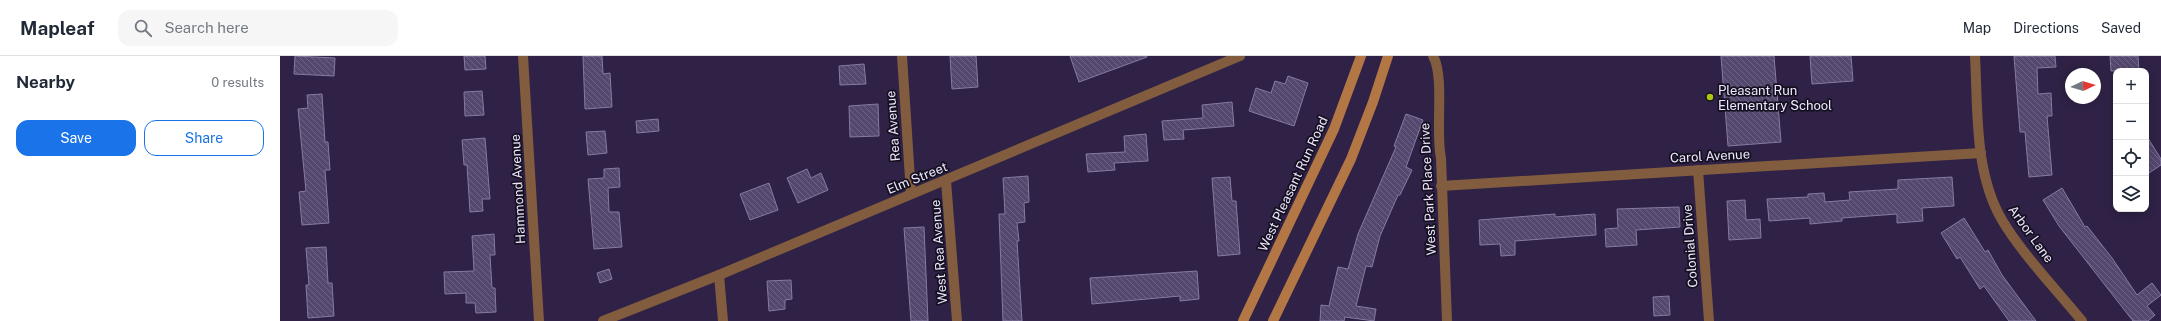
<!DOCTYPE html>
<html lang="en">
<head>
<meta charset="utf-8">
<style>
  :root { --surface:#fff; --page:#f6f6f7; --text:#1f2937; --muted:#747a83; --line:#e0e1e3; --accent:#1a73e8 }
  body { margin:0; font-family:"Public Sans",sans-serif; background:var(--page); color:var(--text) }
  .controls { position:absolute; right:12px; top:12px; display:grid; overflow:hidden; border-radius:8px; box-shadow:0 2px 10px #0003 }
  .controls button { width:36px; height:36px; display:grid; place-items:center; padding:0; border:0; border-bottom:1px solid var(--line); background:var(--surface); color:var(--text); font:20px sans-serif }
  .compass { position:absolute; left:1785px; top:12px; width:36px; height:36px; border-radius:50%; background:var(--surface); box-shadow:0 2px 10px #0003; rotate:86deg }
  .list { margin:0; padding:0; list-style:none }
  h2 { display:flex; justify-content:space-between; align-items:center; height:52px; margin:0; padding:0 16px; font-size:17px }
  h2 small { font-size:13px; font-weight:400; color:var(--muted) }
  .actions { display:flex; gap:8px; padding:12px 16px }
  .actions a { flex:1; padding:9px 0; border:1px solid var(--accent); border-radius:12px; text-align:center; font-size:14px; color:var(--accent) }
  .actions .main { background:var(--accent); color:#fff }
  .icon { flex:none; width:22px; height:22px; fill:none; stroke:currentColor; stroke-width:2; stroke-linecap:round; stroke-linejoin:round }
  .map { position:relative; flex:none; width:1881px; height:265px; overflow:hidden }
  header { display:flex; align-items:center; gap:24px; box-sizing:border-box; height:56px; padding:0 20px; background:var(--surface); border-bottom:1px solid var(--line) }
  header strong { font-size:19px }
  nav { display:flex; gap:22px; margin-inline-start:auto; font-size:14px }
  .search { width:280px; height:36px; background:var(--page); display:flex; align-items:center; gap:10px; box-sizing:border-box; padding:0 14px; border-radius:12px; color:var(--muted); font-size:15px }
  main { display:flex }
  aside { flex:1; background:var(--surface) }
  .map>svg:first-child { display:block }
  .building { fill:url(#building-back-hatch); stroke:#877aa4 }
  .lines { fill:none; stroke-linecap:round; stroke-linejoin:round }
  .minor { stroke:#825c3e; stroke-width:10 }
  .tertiary { stroke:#825c3e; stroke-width:10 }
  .secondary { stroke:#b37645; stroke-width:10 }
  .poi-dot { fill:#adc60f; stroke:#15101f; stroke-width:1.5 }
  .labels { text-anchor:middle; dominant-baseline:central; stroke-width:3.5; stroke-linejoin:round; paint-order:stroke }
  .poi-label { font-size:13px; fill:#eee7ff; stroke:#15101f; text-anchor:start }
  .street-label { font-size:13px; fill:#eee7ff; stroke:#15101f }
</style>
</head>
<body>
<header>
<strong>Mapleaf</strong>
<div class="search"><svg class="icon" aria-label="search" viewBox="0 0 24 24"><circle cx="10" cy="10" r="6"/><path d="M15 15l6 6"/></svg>Search here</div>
<nav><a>Map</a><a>Directions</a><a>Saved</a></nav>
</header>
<main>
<aside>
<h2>Nearby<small>0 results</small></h2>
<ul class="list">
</ul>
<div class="actions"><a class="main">Save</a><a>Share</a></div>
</aside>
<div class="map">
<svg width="1881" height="265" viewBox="0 0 1881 265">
  <defs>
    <pattern id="building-back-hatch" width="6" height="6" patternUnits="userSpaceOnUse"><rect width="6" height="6" fill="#54486e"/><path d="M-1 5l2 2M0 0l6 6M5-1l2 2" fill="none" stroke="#6d6284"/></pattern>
  </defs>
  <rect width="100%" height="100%" fill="#2f2246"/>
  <!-- building -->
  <g class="building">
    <path d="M15,0L55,2L54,20L14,18Z"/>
    <path d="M184,0H205L206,13L185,14Z"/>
    <path d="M303,0H322L323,18L330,17L332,51L305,53Z"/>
    <path d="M670,0H696L698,31L672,33Z"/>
    <path d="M790,0H867V1L799,26Z"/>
    <path d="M1441,0H1494L1501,86L1448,90Z"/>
    <path d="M1530,0H1571L1573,25L1532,28Z"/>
    <path d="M1734,0H1775L1776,11L1757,12L1758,38L1771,37L1772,60H1767L1772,119L1749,121L1745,76H1740Z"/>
    <path d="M1830,0H1858L1859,15H1831Z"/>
    <path d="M584,8L586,28L560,29L559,10Z"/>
    <path d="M1008,20L1028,27L1014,70L969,55L976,32L991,37L995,25L1005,28Z"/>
    <path d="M202,35L204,59L185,60L184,36Z"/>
    <path d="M42,38L45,86H48L50,114H45L49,167L22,169L19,136L26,135L18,53L28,52L27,39Z"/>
    <path d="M952,46L954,70L903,74L904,83L884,84L882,65L923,62L922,49Z"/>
    <path d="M598,48L599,80L570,81L569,50Z"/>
    <path d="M1126,58L1143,64L1126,111L1132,114L1120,139H1118L1100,180L1092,211L1086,210L1076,250L1096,253L1094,265L1065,261L1064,265H1040L1041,249L1049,250L1058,211L1068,213L1078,178L1116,91L1114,90Z"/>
    <path d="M378,63L379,75L357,77L356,65Z"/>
    <path d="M325,75L327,97L308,99L306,76Z"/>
    <path d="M866,78L868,105L834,107L835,114L808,116L806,98L845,96L844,80Z"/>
    <path d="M1866,79L1881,103V109L1866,119Z"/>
    <path d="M205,82L210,143H202L203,155L190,156L187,109H184L182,84Z"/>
    <path d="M339,112L340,131L328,132L329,156H339L342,191L314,193L308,123L324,122V113Z"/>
    <path d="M527,113L531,122L541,117L548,134L518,147L507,122Z"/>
    <path d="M748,120L749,146L744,147L745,166L737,167L739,185H737L742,265H723L719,158H725L723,122Z"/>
    <path d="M950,121L952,145H956L960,198L938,200L932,122Z"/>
    <path d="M1672,121L1674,150L1642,152L1643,165L1617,167V158L1562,162V165L1530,168V162L1489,165L1487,143L1528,141V138L1544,137L1545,146L1570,144L1569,136L1618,133V124Z"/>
    <path d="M489,127L498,154L470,164L460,138Z"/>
    <path d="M1782,132L1805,171L1807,170L1832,202L1857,239L1872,227L1881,239L1867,250L1875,259L1868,265H1853L1779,170L1763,144Z"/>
    <path d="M1465,144L1466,164L1480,163L1481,182L1449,184L1447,145Z"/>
    <path d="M1399,151L1400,171L1356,174L1357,189L1326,191L1325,173L1338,172L1337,153Z"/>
    <path d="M1275,158V161L1315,158L1316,179L1235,185V199L1221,200L1220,188L1200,189L1199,164Z"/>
    <path d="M1684,162L1705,196L1708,194L1722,219L1756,265H1729L1704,230L1700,233L1680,201L1677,203L1661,177Z"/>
    <path d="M644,171L648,265H631L624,172Z"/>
    <path d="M214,178L215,199H210L212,232H215L216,256L196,257L195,247H186V237L165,238L164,216L194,215L192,180Z"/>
    <path d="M46,191L48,227H52L54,260L28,262L26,229H29L26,192Z"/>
    <path d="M329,213L332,223L320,227L317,217Z"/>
    <path d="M917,215L919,243L900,245V240L812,248L810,222Z"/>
    <path d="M511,224L512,243L505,244V253L489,255L487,225Z"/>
    <path d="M1389,240L1390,259L1374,260L1373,241Z"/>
  </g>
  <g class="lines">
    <!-- minor -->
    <g class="minor">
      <path d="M243,0L259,265"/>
      <path d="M622,0L631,138"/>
      <path d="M1153,0C1165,21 1155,75 1161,102L1167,265"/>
      <path d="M1695,0C1698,54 1694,116 1722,164C1742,198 1777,234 1802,265"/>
      <path d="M1418,114L1429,265"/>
      <path d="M666,125L677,265"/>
      <path d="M1161,130L1701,97"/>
      <path d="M439,219L443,265"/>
    </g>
    <!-- tertiary -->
    <path class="tertiary" d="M323,265L439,219L960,0"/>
    <!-- secondary -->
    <g class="secondary">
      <path d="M963,265L1054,73L1081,0"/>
      <path d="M993,265L1071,103L1093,46L1108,0"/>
    </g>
  </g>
  <!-- markers -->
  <circle class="poi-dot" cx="1430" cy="41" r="4"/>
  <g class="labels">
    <!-- poi labels -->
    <g class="poi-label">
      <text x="1438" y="34">Pleasant Run<tspan x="1438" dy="15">Elementary School</tspan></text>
    </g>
    <!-- street labels -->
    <g class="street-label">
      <text transform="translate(613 70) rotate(-94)">Rea Avenue</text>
      <text transform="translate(1430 100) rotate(-3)">Carol Avenue</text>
      <text transform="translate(637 122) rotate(-22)">Elm Street</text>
      <text transform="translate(1013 128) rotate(-65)">West Pleasant Run Road</text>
      <text transform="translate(238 133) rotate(-93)">Hammond Avenue</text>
      <text transform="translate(1148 133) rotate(-93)">West Park Place Drive</text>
      <text transform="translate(1751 178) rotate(54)">Arbor Lane</text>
      <text transform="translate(1410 190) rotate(-94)">Colonial Drive</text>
      <text transform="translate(659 196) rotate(-94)">West Rea Avenue</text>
    </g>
  </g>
</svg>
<div class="controls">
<button>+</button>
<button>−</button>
<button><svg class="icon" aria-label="locate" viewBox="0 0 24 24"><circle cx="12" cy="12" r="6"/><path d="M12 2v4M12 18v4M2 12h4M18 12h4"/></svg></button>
<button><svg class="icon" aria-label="layers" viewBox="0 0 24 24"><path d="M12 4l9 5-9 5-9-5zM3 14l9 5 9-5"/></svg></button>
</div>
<svg class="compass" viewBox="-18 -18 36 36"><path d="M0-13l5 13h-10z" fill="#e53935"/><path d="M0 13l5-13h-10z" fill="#747a83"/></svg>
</div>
</main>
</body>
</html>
